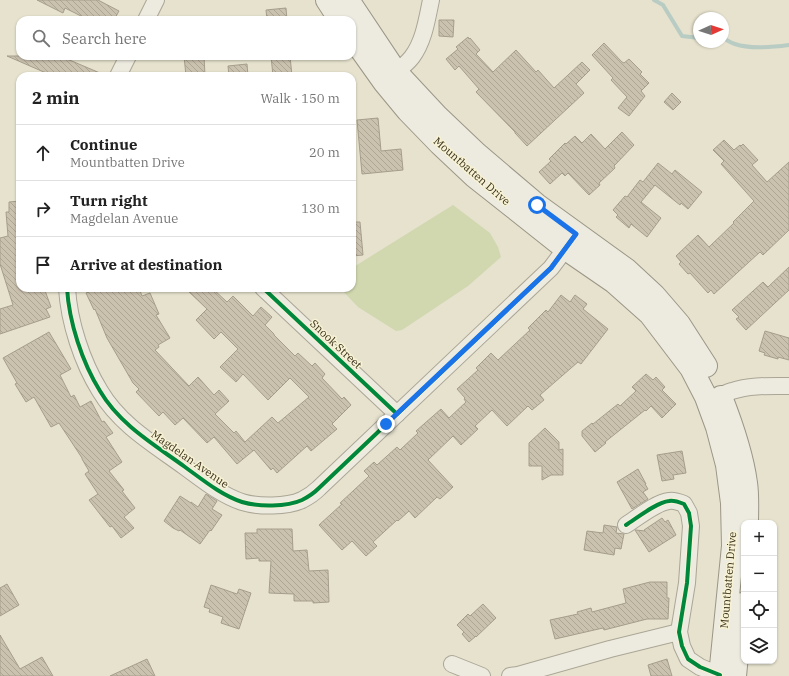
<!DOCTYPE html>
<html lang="en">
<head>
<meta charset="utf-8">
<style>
  :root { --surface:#fff; --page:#f6f6f6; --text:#222; --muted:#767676; --line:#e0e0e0 }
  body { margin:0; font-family:"IBM Plex Serif",serif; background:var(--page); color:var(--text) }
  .controls { position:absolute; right:12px; bottom:12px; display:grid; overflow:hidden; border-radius:8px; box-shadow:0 1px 3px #0004 }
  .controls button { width:36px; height:36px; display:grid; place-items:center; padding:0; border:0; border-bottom:1px solid var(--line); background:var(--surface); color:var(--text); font:20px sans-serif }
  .compass { position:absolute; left:693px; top:12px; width:36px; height:36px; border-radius:50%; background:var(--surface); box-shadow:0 1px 3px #0004; rotate:87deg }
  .stop { position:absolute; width:12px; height:12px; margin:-9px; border:3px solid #1a73e8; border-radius:50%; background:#fff }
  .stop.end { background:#1a73e8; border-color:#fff; box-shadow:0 1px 4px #0008 }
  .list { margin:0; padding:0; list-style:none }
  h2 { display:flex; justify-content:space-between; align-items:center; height:52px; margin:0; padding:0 16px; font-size:17px }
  h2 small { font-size:13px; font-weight:400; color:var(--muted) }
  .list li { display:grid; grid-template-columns:26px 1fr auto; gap:12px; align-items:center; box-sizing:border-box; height:56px; padding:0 16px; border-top:1px solid var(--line) }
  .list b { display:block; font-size:15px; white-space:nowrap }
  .list p { margin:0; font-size:13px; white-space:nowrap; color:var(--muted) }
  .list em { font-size:13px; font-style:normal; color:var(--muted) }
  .icon { flex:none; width:22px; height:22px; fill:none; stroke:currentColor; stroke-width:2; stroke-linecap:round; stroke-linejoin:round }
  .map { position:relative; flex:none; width:789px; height:676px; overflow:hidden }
  .search { position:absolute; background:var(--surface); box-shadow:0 1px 3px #0004; left:16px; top:16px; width:340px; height:44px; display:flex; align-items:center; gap:10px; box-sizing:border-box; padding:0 14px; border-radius:12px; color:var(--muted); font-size:15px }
  .panel { position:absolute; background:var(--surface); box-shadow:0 1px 3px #0004; left:16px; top:72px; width:340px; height:220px; border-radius:12px }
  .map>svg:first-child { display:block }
  .grass { fill:#d1d8af }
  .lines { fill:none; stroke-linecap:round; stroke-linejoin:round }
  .stream { stroke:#b8ccc4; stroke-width:4 }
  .building { fill:url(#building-back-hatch); stroke:#a69e8c }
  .street-casing { stroke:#aba696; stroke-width:18 }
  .secondary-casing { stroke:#9b9686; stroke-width:24 }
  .street { stroke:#edebdf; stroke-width:16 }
  .secondary { stroke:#edebdf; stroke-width:22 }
  .cycleway-casing { stroke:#f7f2d3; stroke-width:6 }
  .cycleway { stroke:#00873e; stroke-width:4 }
  .route { stroke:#1a73e8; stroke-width:5 }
  .labels { text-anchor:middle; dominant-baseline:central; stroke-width:3; stroke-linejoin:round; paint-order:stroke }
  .street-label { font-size:11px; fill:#3a301d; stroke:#f7f2d3 }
</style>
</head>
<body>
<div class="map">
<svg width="789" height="676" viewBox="0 0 789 676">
  <defs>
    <pattern id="building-back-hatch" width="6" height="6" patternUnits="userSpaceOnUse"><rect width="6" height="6" fill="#cac1ae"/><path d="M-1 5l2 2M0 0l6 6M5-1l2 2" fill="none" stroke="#aea695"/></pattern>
  </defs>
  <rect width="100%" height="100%" fill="#e6e2ce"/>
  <!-- grass -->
  <path class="grass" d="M453,205L490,233L498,247L501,257L468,286L402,330L396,331L358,307L340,288H352V268Z"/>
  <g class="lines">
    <!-- stream -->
    <g class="stream">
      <path d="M654,0L663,5L682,36L699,38"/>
      <path d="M723,38C727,40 731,43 735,44C749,49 774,47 789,45"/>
    </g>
  </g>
  <!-- building -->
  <g class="building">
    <path d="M37,0H98L119,11L114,20H89L65,8L63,13Z"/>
    <path d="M286,8L287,20H267L266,10Z"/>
    <path d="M439,20H454L453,37L439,36Z"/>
    <path d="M468,37L469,39L470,38L480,50L476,54L493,72L516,50L536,72L538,70L554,88L582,62L590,70L576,84L584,93L527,146L515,133V132L476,92L479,89L459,66L455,70L446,59L458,49L456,47Z"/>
    <path d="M604,43L622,62L624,63L629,59L642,72L640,74L649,83L641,91L645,96L629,116L618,108L627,97L611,80L613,78L592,55Z"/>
    <path d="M7,56H60L107,76H53Z"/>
    <path d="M184,56H204L205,76H186Z"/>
    <path d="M271,56H290L292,76H273Z"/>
    <path d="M247,64L248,76H229L228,66Z"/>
    <path d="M672,93L681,102L673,110L664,102Z"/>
    <path d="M378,118L381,151L401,149L403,170L362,174L357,120Z"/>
    <path d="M622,132L634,145L614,166L615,168L599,183L600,185L589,195L568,173L565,176L562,173L550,184L539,172L551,161L549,159L565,143L566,144L575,136L582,143L591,134L605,149Z"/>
    <path d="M724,140L734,150L740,145L741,146L743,144L758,160L752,165L767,182L789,162V230L763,255L760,252L714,294L711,290L708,293L690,273L688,274L679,264L681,262L676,256L698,235L709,247L734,223L733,222L754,201L721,164L724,161L713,150Z"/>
    <path d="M658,163L672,174L675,170L702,192L688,209L681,203L680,205L655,185L641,202L661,218L647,237L631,224L629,228L616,217L618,215L613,210L625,196L627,197L640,180L643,182Z"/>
    <path d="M20,201V288H44L51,307L46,309L50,317L0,334V309L13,305L0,264V238L8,236L6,212H9V202Z"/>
    <path d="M352,222H360L363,255L352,256Z"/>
    <path d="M789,267V290L746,330L736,319L739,317L732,310L763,282L768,287Z"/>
    <path d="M99,288H139L142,296L150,293L159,314L156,315L170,338L158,345L159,347L155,350L189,386L198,377L214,395L219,390L229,401L215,414L234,433L236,431L245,442L272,417L278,423L309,397L290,378L268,400L243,374L236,382L220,367L238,349L221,332L214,339L196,320L207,309L185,288H212L227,302L233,296L253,316L261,307L272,317L265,325L274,334V335L295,356L298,353L312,366L315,363L325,374L322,378L342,399L344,397L351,405L332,424L337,429L311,451L307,446L277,473L273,468L271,470L254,450L237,464L214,437L207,443L183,418L175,425L163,412L159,416L136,392L139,389L133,383L107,338L95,309L94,310L86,293Z"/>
    <path d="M561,295L570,302L575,295L587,304L583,309L608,329L581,364L578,362L540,395L544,400L532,410L528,406L507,426L492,410L475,426L478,429L461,445L453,436L428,460L453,487L440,499L437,497L415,518L409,511L398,521L397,520L373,542L377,546L366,556L352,541L342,550L319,525L342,504L340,503L367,478L369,476L364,471L374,462L377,465L397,447L400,450L418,433L416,431L441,409L449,418L466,402L464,399L465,398L457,389L478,370L476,368L491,353L498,360L530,330L528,328L546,310L548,312Z"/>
    <path d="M765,331L789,338V360L778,357V359L764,355L765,353L759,351Z"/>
    <path d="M49,332L71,369L60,375L71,397L74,395L80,407L91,401L102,422L104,421L113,433L106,437L122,462L109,471L124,490L122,491L135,508L124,517L134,528L121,538L112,526L110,527L89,500L98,494L85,474L89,471L82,459V458L59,423L51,427L34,397L26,402L15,384L17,383L3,358Z"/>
    <path d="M646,374L653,380L656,377L665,387L662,390L676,404L662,418L651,406L646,411L645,410L605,442L606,443L595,452L582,436V431L592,423L593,424L618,404L620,406L636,391L632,387Z"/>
    <path d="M545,428L559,442V450L563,449V475H551L542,480V466H529V443Z"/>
    <path d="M682,451L686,473L673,475L674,479L662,481L657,455Z"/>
    <path d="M638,469L646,484H645L648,489L643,492L648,499L632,509L617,482Z"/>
    <path d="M206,494L217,501L212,509L222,515L211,531L210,530L200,544L180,530L179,531L173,528L164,521L180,496L191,503V502L198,507Z"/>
    <path d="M662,518L665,522L668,520L676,535L649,552L635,530H636L645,531L644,530Z"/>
    <path d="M604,525L617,527L616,533L624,534L621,549L615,548L614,555L584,550L587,531L603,533Z"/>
    <path d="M257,529H292L293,551L307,550L309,571L328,570L329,602L313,603V601H294V594L269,593L271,561H259V558L246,559L245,533H257Z"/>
    <path d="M650,582H667V598H669L668,619H647L604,630L603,628L555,639L550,620L578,614L577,612L591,608L592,612L626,603L623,589Z"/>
    <path d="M7,584L19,605L0,616V588Z"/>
    <path d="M211,585L237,594L239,589L251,593L239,629L221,623L223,617L209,612L210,609L204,607Z"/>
    <path d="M483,604L496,618L476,637V636L469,642L462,634L464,632L457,625L468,614L470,616Z"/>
    <path d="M0,635L20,669L42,657L53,676H0Z"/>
    <path d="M147,659L155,676H110Z"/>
    <path d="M667,659L672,676H651L648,665Z"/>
  </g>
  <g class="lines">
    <defs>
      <g id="street">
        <path d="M146,20L156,0"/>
        <path d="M118,76L128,56"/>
        <path d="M388,78C396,72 406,65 412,57C424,41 427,19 431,0"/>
        <path d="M67,288C69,322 82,362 100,391C120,425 155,445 185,467C203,480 221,495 242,502C258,507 287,507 302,500C308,497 314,493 319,488L551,268L572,240"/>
        <path d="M263,288L397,414"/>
        <path d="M711,401C718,397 725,393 732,391C750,385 770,386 789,386"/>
        <path d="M626,525C637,518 657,502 669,501C674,500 679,502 684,504L689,513L691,526L687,583L679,632L682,646L688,659L700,667L720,675"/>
        <path d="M452,664L482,676"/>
        <path d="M510,676L518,675L610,649L679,632"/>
      </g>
      <g id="secondary">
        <path d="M327,0L340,20"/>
        <path d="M348,0L396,72L437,116L477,154L537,205L627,270L654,295L679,324L706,366"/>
        <path d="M352,37L384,82L408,111L440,144L474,176L512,206L566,249L614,282L650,314L669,339L691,368L706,397L717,427L727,465L732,503L733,546L720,676"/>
        <path d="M721,397C732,425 742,453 746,483C748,496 747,510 747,523"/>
        <path d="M735,676L742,604"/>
      </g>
    </defs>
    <!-- street casing -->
    <use href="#street" class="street-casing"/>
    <!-- secondary casing -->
    <use href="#secondary" class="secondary-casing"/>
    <!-- street -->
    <use href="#street" class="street"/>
    <!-- secondary -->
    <use href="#secondary" class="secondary"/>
    <defs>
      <g id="cycleway">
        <path d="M67,288C69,322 82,362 100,391C120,425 155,445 185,467C203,480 221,495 242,502C258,507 287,507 302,500C308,497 314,493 319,488L551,268L576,234"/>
        <path d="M263,288L397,414"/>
        <path d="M626,525C637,518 657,502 669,501C674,500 679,502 684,504L689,513L691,526L687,583L679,632L682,646L688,659L700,667L720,675"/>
      </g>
    </defs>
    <!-- cycleway casing -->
    <use href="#cycleway" class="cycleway-casing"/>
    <!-- cycleway -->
    <use href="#cycleway" class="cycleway"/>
  </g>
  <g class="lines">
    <!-- route -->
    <path class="route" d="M386,424L551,268L576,234L537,205"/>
  </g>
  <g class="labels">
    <!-- street labels -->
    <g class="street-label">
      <text transform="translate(472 171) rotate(41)">Mountbatten Drive</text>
      <text transform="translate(336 344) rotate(43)">Snook Street</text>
      <text transform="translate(190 459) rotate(35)">Magdelan Avenue</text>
      <text transform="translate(728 580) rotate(-85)">Mountbatten Drive</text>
    </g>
  </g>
</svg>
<div class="controls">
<button>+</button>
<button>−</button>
<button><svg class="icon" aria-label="locate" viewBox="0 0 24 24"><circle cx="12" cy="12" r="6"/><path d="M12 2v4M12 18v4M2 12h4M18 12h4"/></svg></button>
<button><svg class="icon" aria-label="layers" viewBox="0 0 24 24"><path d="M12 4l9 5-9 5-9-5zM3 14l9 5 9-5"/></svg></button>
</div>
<svg class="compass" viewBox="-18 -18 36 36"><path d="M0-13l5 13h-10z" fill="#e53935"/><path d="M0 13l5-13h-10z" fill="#767676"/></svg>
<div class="stop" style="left:537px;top:205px"></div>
<div class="stop end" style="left:386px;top:424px"></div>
<div class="search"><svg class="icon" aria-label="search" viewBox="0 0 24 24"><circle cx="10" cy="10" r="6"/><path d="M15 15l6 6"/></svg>Search here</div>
<section class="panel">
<h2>2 min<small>Walk · 150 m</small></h2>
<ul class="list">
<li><svg class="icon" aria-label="ahead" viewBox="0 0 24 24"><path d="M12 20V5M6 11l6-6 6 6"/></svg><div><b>Continue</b><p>Mountbatten Drive</p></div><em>20 m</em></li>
<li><svg class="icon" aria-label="right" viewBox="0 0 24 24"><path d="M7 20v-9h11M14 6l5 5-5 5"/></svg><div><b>Turn right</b><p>Magdelan Avenue</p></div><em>130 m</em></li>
<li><svg class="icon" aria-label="arrive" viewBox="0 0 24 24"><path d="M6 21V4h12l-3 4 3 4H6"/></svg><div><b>Arrive at destination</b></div></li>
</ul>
</section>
</div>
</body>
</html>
